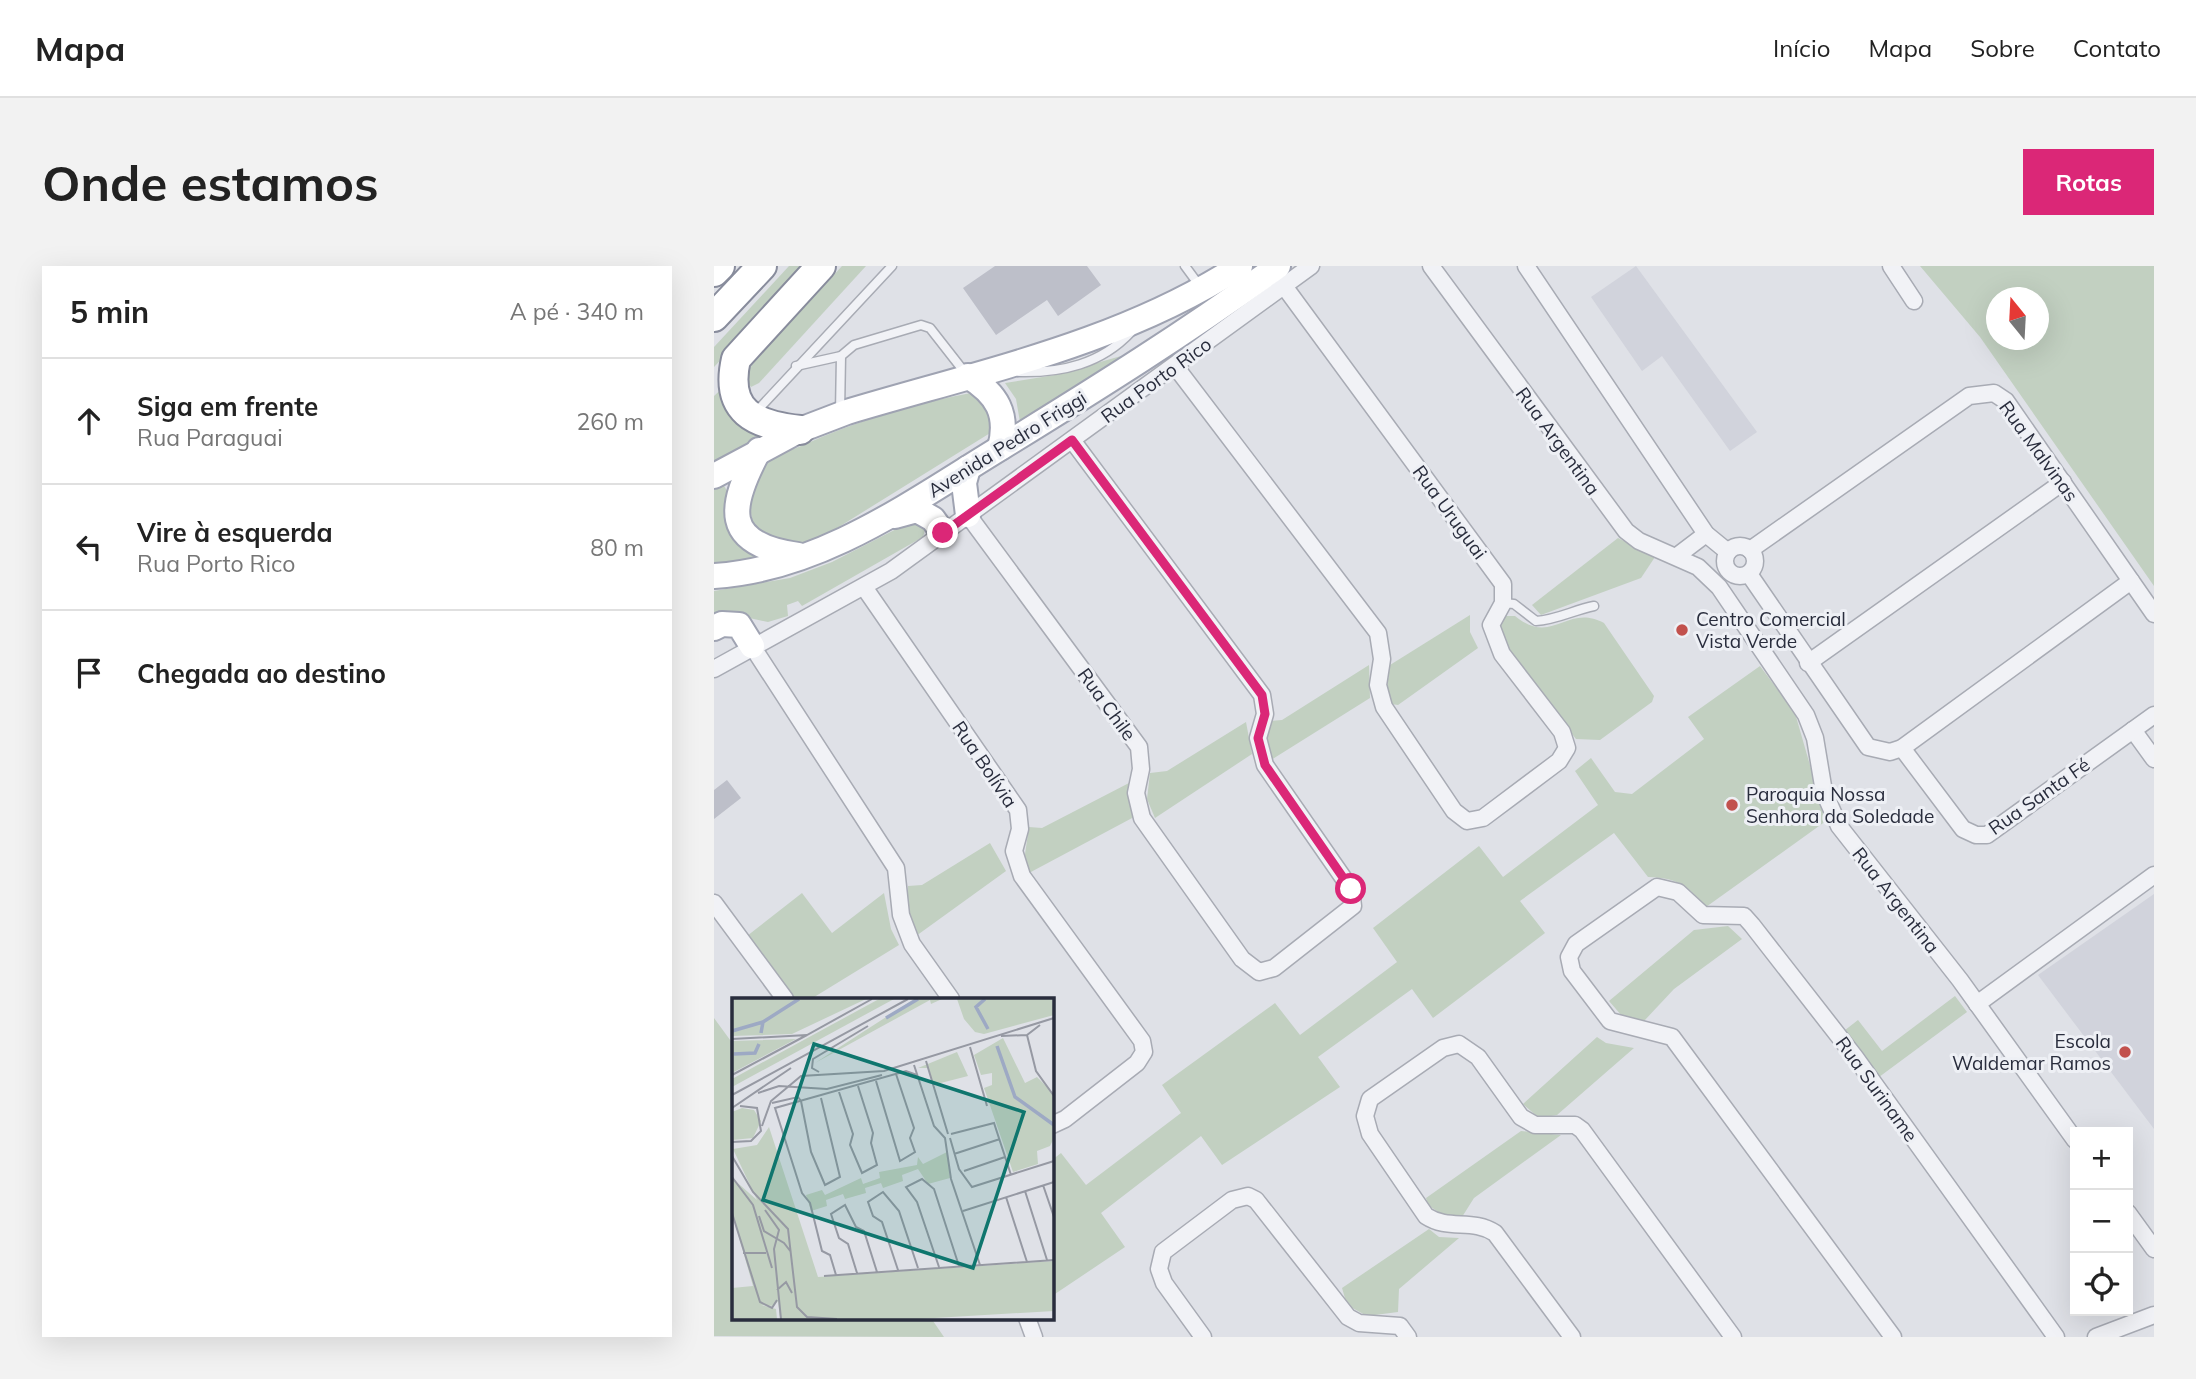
<!DOCTYPE html>
<html lang="pt">
<head>
<meta charset="utf-8">
<style>
  :root { --surface:#fff; --page:#f2f2f2; --text:#222; --muted:#767676; --line:#e0e0e0; --accent:#db2777 }
  body { margin:0; font-family:Mulish,sans-serif; background:var(--page); color:var(--text) }
  .controls { position:absolute; right:21px; bottom:21px; display:grid; overflow:hidden; border-radius:0px; box-shadow:0 7px 28px #0002 }
  .controls button { width:63px; height:63px; display:grid; place-items:center; padding:0; border:0; border-bottom:2px solid var(--line); background:var(--surface); color:var(--text); font:35px sans-serif }
  .compass { position:absolute; left:1272px; top:21px; width:63px; height:63px; border-radius:50%; background:var(--surface); box-shadow:0 7px 28px #0002; rotate:342deg }
  .stop { position:absolute; width:21px; height:21px; margin:-16px; border:5px solid #db2777; border-radius:50%; background:#fff }
  .stop.end { background:#db2777; border-color:#fff; box-shadow:0 2px 7px #0008 }
  .list { margin:0; padding:0; list-style:none }
  h2 { display:flex; justify-content:space-between; align-items:center; height:91px; margin:0; padding:0 28px; font-size:30px }
  h2 small { font-size:23px; font-weight:400; color:var(--muted) }
  .list li { display:grid; grid-template-columns:46px 1fr auto; gap:21px; align-items:center; box-sizing:border-box; height:126px; padding:0 28px; border-top:2px solid var(--line) }
  .list b { display:block; font-size:26px; white-space:nowrap }
  .list p { margin:0; font-size:23px; white-space:nowrap; color:var(--muted) }
  .list em { font-size:23px; font-style:normal; color:var(--muted) }
  .icon { flex:none; width:38px; height:38px; fill:none; stroke:currentColor; stroke-width:2; stroke-linecap:round; stroke-linejoin:round }
  .map { position:relative; flex:none; width:1440px; height:1071px; overflow:hidden; border-radius:0px }
  header { display:flex; align-items:center; gap:42px; box-sizing:border-box; height:98px; padding:0 35px; background:var(--surface); border-bottom:2px solid var(--line) }
  header strong { font-size:33px }
  nav { display:flex; gap:38px; margin-inline-start:auto; font-size:24px }
  .intro { display:flex; align-items:center; justify-content:space-between; box-sizing:border-box; height:168px; padding:0 42px }
  h1 { margin:0; font-size:49px }
  .button { padding:18px 32px; border-radius:0px; background:var(--accent); color:#fff; font-size:24px; font-weight:700 }
  main { display:flex; gap:42px; padding:0 42px }
  aside { flex:1; background:var(--surface); border-radius:0px; box-shadow:0 7px 28px #0002 }
  .map>svg:first-child { display:block }
  .built { fill:#d1d3dc }
  .green { fill:#c2d0c1; fill-rule:evenodd }
  .building { fill:#bdbfc9 }
  .lines { fill:none; stroke-linecap:round; stroke-linejoin:round }
  .service-casing { stroke:#a8abb4; stroke-width:11 }
  .minor-casing { stroke:#a8abb4; stroke-width:19 }
  .primary-casing { stroke:#9fa3b2; stroke-width:28 }
  .motorway-casing { stroke:#888c9c; stroke-width:32 }
  .service { stroke:#f1f2f6; stroke-width:8 }
  .minor { stroke:#f1f2f6; stroke-width:16 }
  .primary { stroke:#fff; stroke-width:24 }
  .motorway { stroke:#fff; stroke-width:28 }
  .route { stroke:#db2777; stroke-width:9 }
  .poi-dot { fill:#c2514d; stroke:#eef0f5; stroke-width:2.5 }
  .labels { text-anchor:middle; dominant-baseline:central; stroke-width:6; stroke-linejoin:round; paint-order:stroke }
  .street-label { font-size:19px; fill:#292d3d; stroke:#eef0f5 }
  .poi-label { font-size:19px; fill:#292d3d; stroke:#eef0f5; text-anchor:start }
  .inset-river { fill:none; stroke:#9da9c4; stroke-width:3.5 }
  .inset-road { fill:none; stroke:#9699a3; stroke-width:2 }
  .view { fill:#0f766e; fill-opacity:0.15; stroke:#0f766e; stroke-width:3.5 }
  .inset-edge { fill:none; stroke:#292d3d; stroke-width:3.5 }
</style>
</head>
<body>
<header>
<strong>Mapa</strong>
<nav><a>Início</a><a>Mapa</a><a>Sobre</a><a>Contato</a></nav>
</header>
<div class="intro"><h1>Onde estamos</h1><a class="button">Rotas</a></div>
<main>
<aside>
<h2>5 min<small>A pé · 340 m</small></h2>
<ul class="list">
<li><svg class="icon" aria-label="ahead" viewBox="0 0 24 24"><path d="M12 20V5M6 11l6-6 6 6"/></svg><div><b>Siga em frente</b><p>Rua Paraguai</p></div><em>260 m</em></li>
<li><svg class="icon" aria-label="left" viewBox="0 0 24 24"><path d="M17 20v-9H6M10 6l-5 5 5 5"/></svg><div><b>Vire à esquerda</b><p>Rua Porto Rico</p></div><em>80 m</em></li>
<li><svg class="icon" aria-label="arrive" viewBox="0 0 24 24"><path d="M6 21V4h12l-3 4 3 4H6"/></svg><div><b>Chegada ao destino</b></div></li>
</ul>
</aside>
<div class="map">
<svg width="1440" height="1071" viewBox="0 0 1440 1071">
  <rect width="100%" height="100%" fill="#dfe1e7"/>
  <!-- built -->
  <g class="built">
    <path d="M922,0L1043,166L1016,185L948,90L928,105L877,31Z"/>
    <path d="M1440,628V863L1324,709Z"/>
  </g>
  <!-- green -->
  <g class="green">
    <path d="M75,0H96L0,101V81Z"/>
    <path d="M128,0H152L45,117L37,121L33,115V106L41,95Z"/>
    <path d="M1206,0H1440V320L1266,71ZM1282,32H1324V74H1282Z"/>
    <path d="M407,90L410,94L306,156L302,133L291,117L341,109Z"/>
    <path d="M14,117L37,164L47,172L0,199V130Z"/>
    <path d="M262,126L270,130L281,164L107,272C99,274 90,280 82,281C34,287 25,231 50,201C59,190 75,185 87,180C144,154 201,137 262,126Z"/>
    <path d="M9,218L52,292L0,306V224Z"/>
    <path d="M206,256L212,260L209,271L88,340L84,335L73,339L74,350L54,356L22,349L0,357V325L76,312L118,296L194,257Z"/>
    <path d="M904,272L941,291L927,312L827,349L818,339Z"/>
    <path d="M756,349V366L764,382L684,439L677,438L672,428L676,399Z"/>
    <path d="M790,350H801C839,381 852,337 890,357L940,430L938,436L886,474L862,473L789,380L783,362Z"/>
    <path d="M655,399L656,432L557,494L552,479L556,455L568,454Z"/>
    <path d="M1046,400L1081,447L1112,555L992,641C973,619 964,612 934,611L900,567L806,635L831,667L719,752L698,723L604,791L626,821L508,899L487,870L387,947L411,981L338,1030V894L347,887L372,919L467,847L448,819L561,737L586,769L683,696L659,662L765,580L789,611L884,539L861,505L877,492L901,526L918,528L990,473L974,451Z"/>
    <path d="M532,456L538,488L441,552L433,533L436,507L453,505Z"/>
    <path d="M415,517L420,551L315,607L310,595L315,561L328,562Z"/>
    <path d="M276,577L292,605L202,670L193,637L194,620L208,619Z"/>
    <path d="M88,627L118,667L170,627L177,663L185,679L97,733H81L33,670Z"/>
    <path d="M1014,660L1028,673L960,723L930,755L908,750L895,735L980,664Z"/>
    <path d="M1241,730L1253,746L1161,814L1126,768L1144,754L1168,785Z"/>
    <path d="M0,752L19,778V1052H217L230,1071L0,1070Z"/>
    <path d="M883,771L892,777L920,782L843,849L825,852L809,838Z"/>
    <path d="M807,865L847,869L760,932L748,951L730,950L714,939L712,932Z"/>
    <path d="M715,963L725,971L745,972L685,1023L684,1046L653,1050L633,1039L628,1022Z"/>
  </g>
  <!-- building -->
  <g class="building">
    <path d="M281,0H373L387,19L344,50L333,34L282,69L249,22Z"/>
    <path d="M13,514L27,532L0,553V524Z"/>
  </g>
  <g class="lines">
    <defs>
      <g id="service">
        <path d="M471,0L485,19"/>
        <path d="M82,100L127,90"/>
        <path d="M305,106C348,107 387,98 417,66"/>
        <path d="M126,146L127,90L140,79L207,59L216,62L252,108"/>
        <path d="M41,147L178,0"/>
        <path d="M789,337L800,338L822,355C842,354 860,344 880,340"/>
      </g>
      <g id="minor">
        <path d="M717,0L912,265L925,275L984,301L1005,321L1092,449L1101,472L1110,526L1125,560L1246,714L1361,874"/>
        <path d="M812,0L992,268L1014,286"/>
        <path d="M1177,0L1200,35"/>
        <path d="M461,100L664,367L668,393L664,419L670,441L740,545L753,555L769,552L845,495L853,482L848,466L788,388L777,359L789,337V318L570,20"/>
        <path d="M254,249L425,481L427,503L422,527L428,552L528,693L545,706L560,702L639,640L637,623L551,499L544,472L551,448L548,429L358,174"/>
        <circle cx="1026" cy="295" r="15"/>
        <path d="M1036,284L1255,130L1280,127L1292,135L1440,348"/>
        <path d="M963,290L992,268"/>
        <path d="M1035,308L1154,481L1176,486L1188,482L1417,315"/>
        <path d="M150,321L304,544L306,563L300,585L308,610L428,775L430,786L423,797L351,853L338,859"/>
        <path d="M38,380L182,602L187,649L198,678L237,733"/>
        <path d="M1094,397L1349,216"/>
        <path d="M0,403L177,305L597,0"/>
        <path d="M1419,464L1440,493"/>
        <path d="M1188,482L1249,563L1262,569H1273L1440,449"/>
        <path d="M0,637L71,733"/>
        <path d="M1263,738L1440,609"/>
        <path d="M1414,947L1440,983"/>
        <path d="M313,1052L320,1071"/>
        <path d="M489,1071L450,1017L445,1003L449,986L518,934L534,930L542,934L634,1051L645,1057L686,1060L694,1071"/>
        <path d="M858,1071L781,967C758,952 735,965 712,950L656,868L651,850L656,833L729,782L745,778L764,791L807,851L821,859H861L868,864L1019,1071"/>
        <path d="M1179,1071L958,771L896,755L858,705L855,691L862,678L943,621L964,626L989,649L1030,650L1038,659L1141,791L1342,1071"/>
        <path d="M1382,1071L1440,1049"/>
      </g>
      <g id="primary">
        <path d="M254,110C283,128 295,148 286,182"/>
        <path d="M45,184C15,240 6,278 84,289"/>
        <path d="M254,202L250,217L254,249"/>
        <path d="M0,210L86,164L133,146C266,106 408,77 526,0"/>
        <path d="M181,250L203,244L219,253L229,267"/>
        <path d="M0,310C108,303 199,235 288,181C382,123 475,65 564,0"/>
        <path d="M0,362L8,358L25,359L38,380"/>
      </g>
      <g id="motorway">
        <path d="M0,6L6,0"/>
        <path d="M0,51L48,0"/>
        <path d="M86,164C41,159 10,146 22,93L107,0"/>
      </g>
    </defs>
    <!-- service casing -->
    <use href="#service" class="service-casing"/>
    <!-- minor casing -->
    <use href="#minor" class="minor-casing"/>
    <!-- primary casing -->
    <use href="#primary" class="primary-casing"/>
    <!-- motorway casing -->
    <use href="#motorway" class="motorway-casing"/>
    <!-- service -->
    <use href="#service" class="service"/>
    <!-- minor -->
    <use href="#minor" class="minor"/>
    <!-- primary -->
    <use href="#primary" class="primary"/>
    <!-- motorway -->
    <use href="#motorway" class="motorway"/>
  </g>
  <g class="lines">
    <!-- route -->
    <path class="route" d="M229,267L358,174L548,429L551,448L544,472L551,499L637,623"/>
  </g>
  <!-- markers -->
  <g class="poi-dot">
    <circle cx="968" cy="364" r="7"/>
    <circle cx="1018" cy="539" r="7"/>
    <circle cx="1411" cy="786" r="7"/>
  </g>
  <g class="labels">
    <!-- street labels -->
    <g class="street-label">
      <text transform="translate(442 114) rotate(-36)">Rua Porto Rico</text>
      <text transform="translate(844 175) rotate(54)">Rua Argentina</text>
      <text transform="translate(293 178) rotate(-32)">Avenida Pedro Friggi</text>
      <text transform="translate(1325 185) rotate(54)">Rua Malvinas</text>
      <text transform="translate(736 246) rotate(54)">Rua Uruguai</text>
      <text transform="translate(393 438) rotate(54)">Rua Chile</text>
      <text transform="translate(271 498) rotate(56)">Rua Bolívia</text>
      <text transform="translate(1325 530) rotate(-35)">Rua Santa Fé</text>
      <text transform="translate(1182 634) rotate(52)">Rua Argentina</text>
      <text transform="translate(1163 823) rotate(54)">Rua Suriname</text>
    </g>
    <!-- poi labels -->
    <g class="poi-label">
      <text x="982" y="353">Centro Comercial<tspan x="982" dy="22">Vista Verde</tspan></text>
      <text x="1032" y="528">Paroquia Nossa<tspan x="1032" dy="22">Senhora da Soledade</tspan></text>
      <text x="1397" y="775" text-anchor="end">Escola<tspan x="1397" dy="22">Waldemar Ramos</tspan></text>
    </g>
  </g>
  <!-- overview -->
  <g transform="translate(18 732)">
    <rect width="322" height="322" fill="#dfe1e7"/>
    <path d="M0,1H134L60,36L0,38ZM147,1H162L0,89V81ZM182,1H210L199,6L198,2L83,65ZM225,1H320L322,17L252,36L243,34L232,21ZM271,40L293,85L305,79L322,96V140L318,148L305,153L306,166L281,174L252,90L260,87V75L249,77L242,57ZM64,41L0,75V43ZM225,54L236,78L201,87L197,70H186ZM10,110L22,112L29,123L21,140L0,142V114ZM37,129L86,279L322,263V313L186,321H48L46,303L42,308L29,307L44,311L45,321H0V290L21,288L0,215V180L25,202L1,151L25,147ZM215,154L218,180L196,186L186,171L170,177L171,183L151,190L149,185L133,190L134,195L113,201L111,196L94,202L95,208L79,213L74,197L90,192L93,197L129,180L131,186L148,180L147,174L185,167L186,159L191,166Z" fill="#c2d0c1"/>
    <path class="inset-river" d="M253,1L244,9L256,31M154,20L186,1M0,33L31,24M29,35L31,24L67,1M265,48L283,99L322,127M2,56L23,55L27,46"/>
    <path class="inset-road" d="M295,37L304,73L322,98M269,38L295,37L308,27M0,41L75,37L140,1M238,49L255,108M194,63L216,136M182,67L202,128L213,140L219,181L248,267M87,74L80,70L81,61L136,28M0,77L75,37M144,83L168,163L183,154L178,140L182,130L164,76M107,94L121,136L118,147L130,175L145,167L139,145L141,135L126,88M26,95L47,88L95,91L150,77M0,97L176,1M69,103L79,154L93,187L108,179L89,100M40,105L66,99L69,103M0,110L59,70M30,128L39,103L69,78L152,73L322,20M219,136L262,125L279,177M218,140L227,171L240,189L322,163M0,144L19,143L29,133L25,110L8,108M222,156L268,141M0,158L21,194L56,231L65,309L75,319L105,321M232,173L273,159M0,179L21,207L40,270M311,187L322,219M293,193L315,262M274,199L295,264M33,212L47,232L42,251L49,321M231,213L322,184M0,215L28,304L40,310L45,302M27,218L32,233L52,245L59,254M11,255H34M207,269L185,204L174,189L190,181L202,191L227,268M166,272L150,224L141,218L136,204L151,194L167,213L186,270M125,275L116,246L107,240L99,216L113,207L124,229L132,233L145,274M104,277L98,257L90,253L78,205L70,195L43,110L174,73L185,77M92,278L322,262M45,292L54,284L60,295"/>
    <path class="view" d="M82,46L292,114L241,270L31,202Z"/>
    <rect width="322" height="322" class="inset-edge"/>
  </g>
</svg>
<div class="controls">
<button>+</button>
<button>−</button>
<button><svg class="icon" aria-label="locate" viewBox="0 0 24 24"><circle cx="12" cy="12" r="6"/><path d="M12 2v4M12 18v4M2 12h4M18 12h4"/></svg></button>
</div>
<svg class="compass" viewBox="-18 -18 36 36"><path d="M0-13l5 13h-10z" fill="#e53935"/><path d="M0 13l5-13h-10z" fill="#767676"/></svg>
<div class="stop" style="left:637px;top:623px"></div>
<div class="stop end" style="left:229px;top:267px"></div>
</div>
</main>
</body>
</html>
